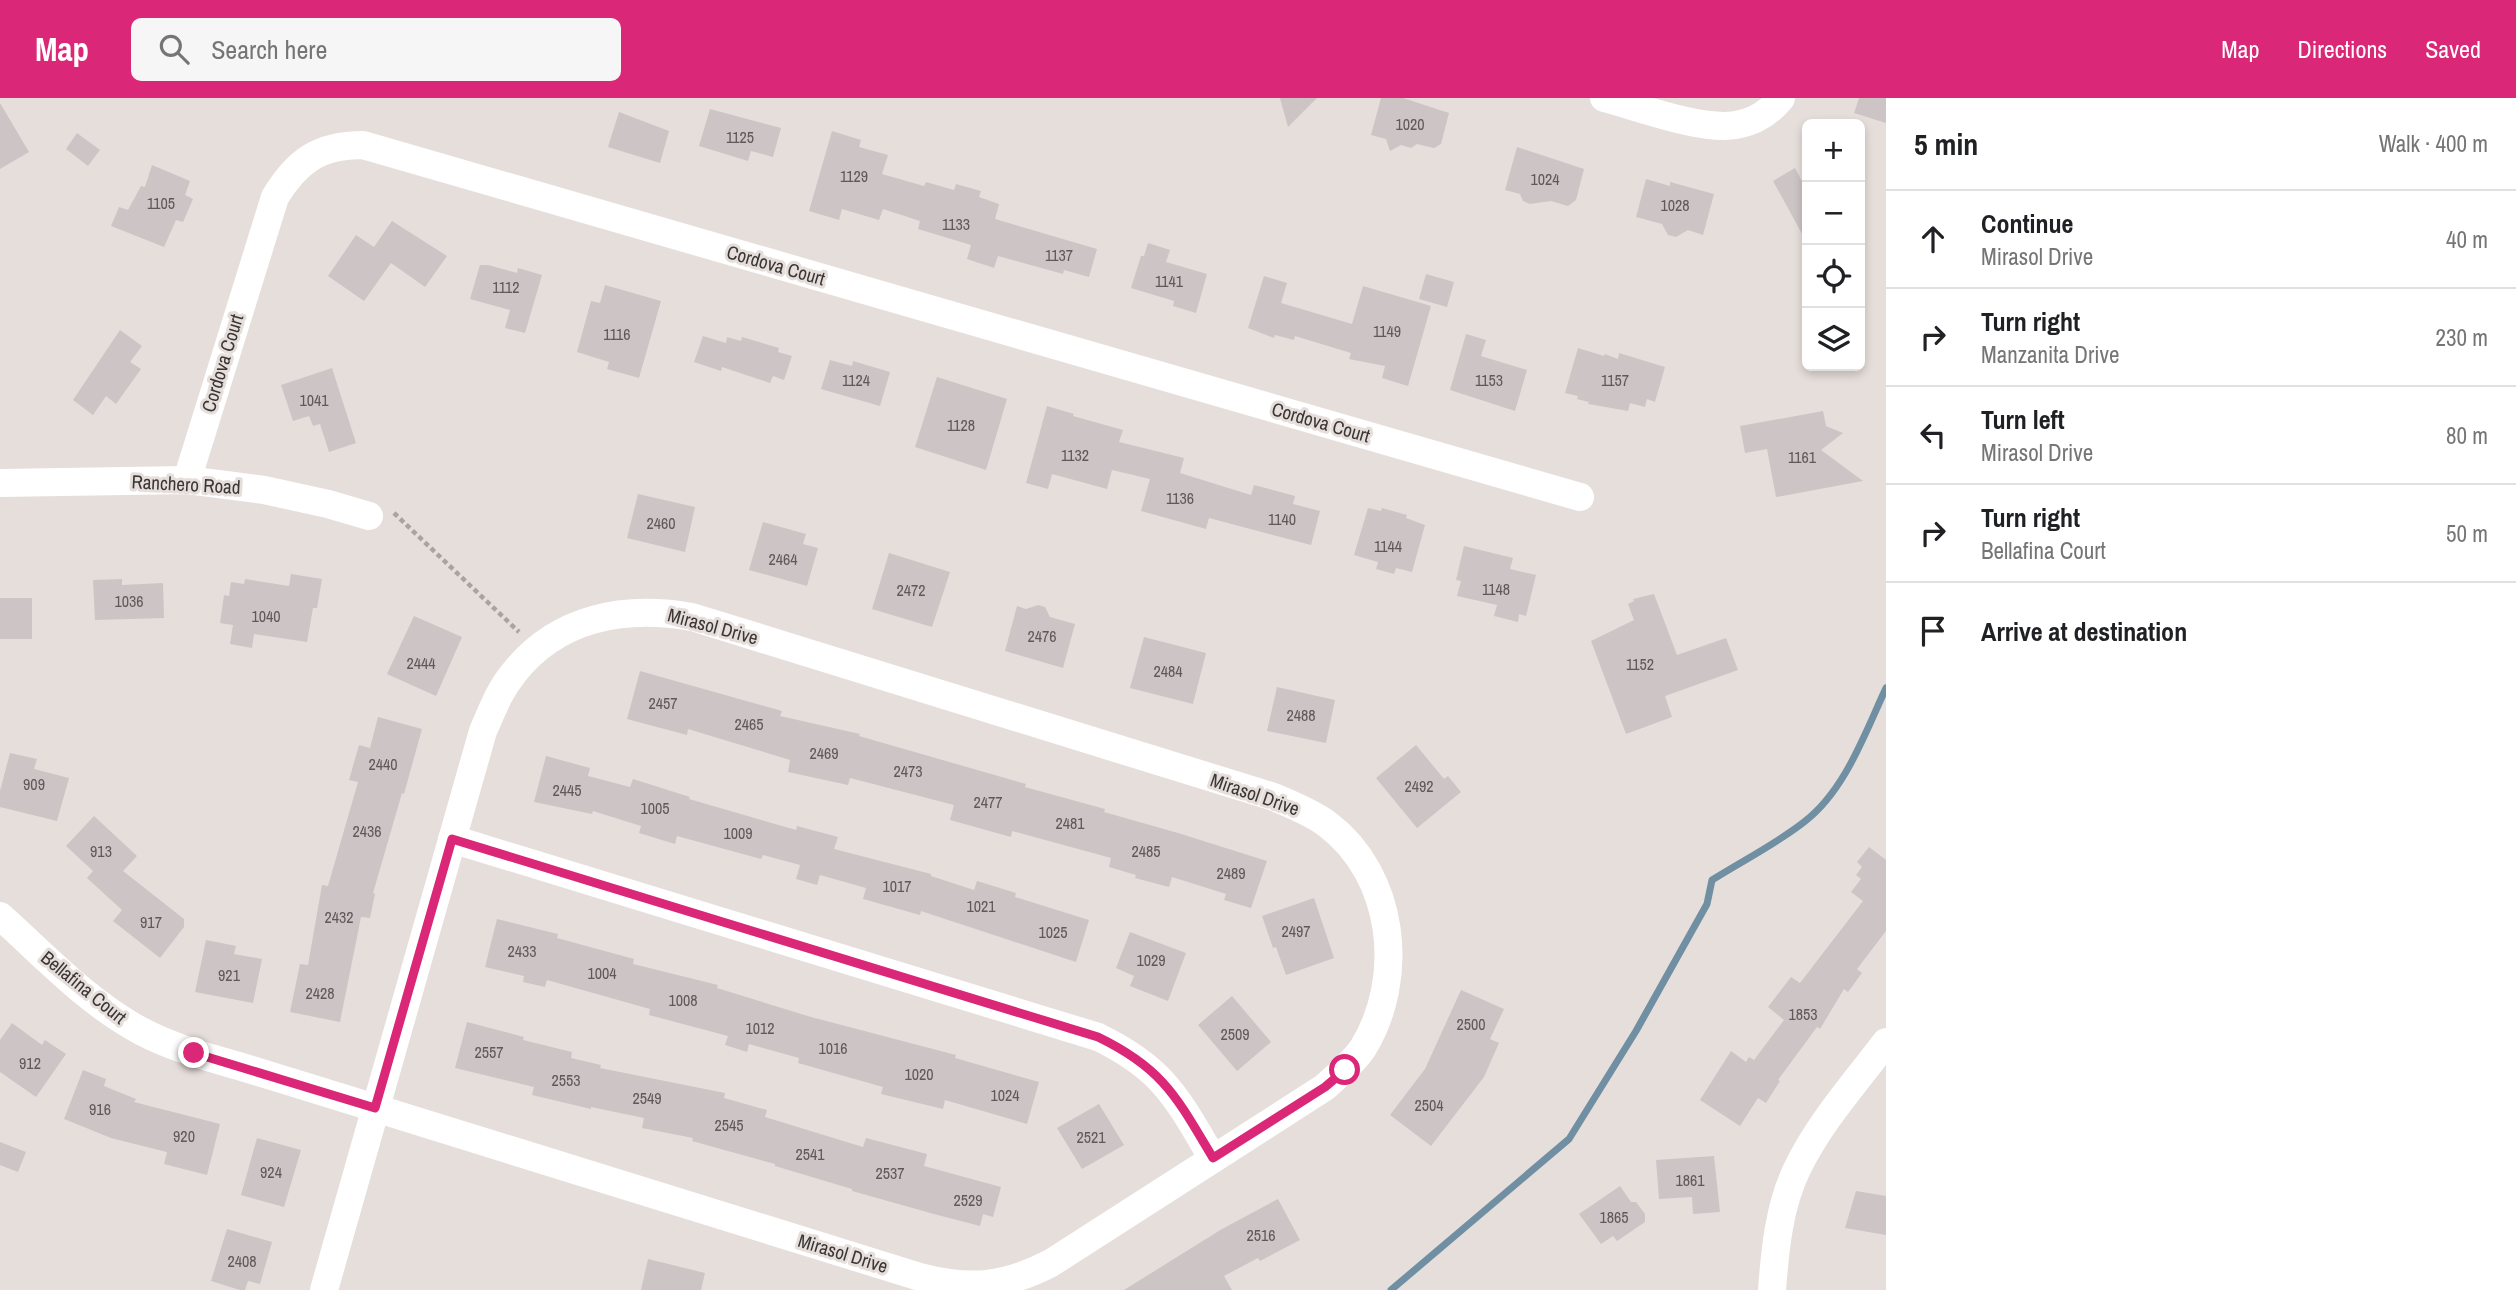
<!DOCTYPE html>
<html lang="en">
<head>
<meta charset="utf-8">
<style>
  :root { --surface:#fff; --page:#f6f6f6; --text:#202124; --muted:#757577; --line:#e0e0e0; --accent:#db2777 }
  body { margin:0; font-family:"Archivo Narrow",sans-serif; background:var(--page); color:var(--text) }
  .controls { position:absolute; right:21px; top:21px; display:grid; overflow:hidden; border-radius:10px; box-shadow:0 4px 10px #0003 }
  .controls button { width:63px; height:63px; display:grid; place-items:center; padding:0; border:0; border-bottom:2px solid var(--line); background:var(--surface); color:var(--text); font:35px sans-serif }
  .stop { position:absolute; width:21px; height:21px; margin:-16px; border:5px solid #db2777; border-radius:50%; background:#fff }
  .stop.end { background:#db2777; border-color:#fff; box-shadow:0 2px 7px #0008 }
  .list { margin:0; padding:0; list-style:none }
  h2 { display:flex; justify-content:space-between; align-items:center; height:91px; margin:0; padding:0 28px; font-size:30px }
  h2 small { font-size:23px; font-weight:400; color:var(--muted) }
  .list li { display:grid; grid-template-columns:46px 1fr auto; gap:21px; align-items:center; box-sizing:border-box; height:98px; padding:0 28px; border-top:2px solid var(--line) }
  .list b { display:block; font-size:26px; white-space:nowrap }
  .list p { margin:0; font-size:23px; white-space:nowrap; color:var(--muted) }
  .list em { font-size:23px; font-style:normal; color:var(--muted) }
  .icon { flex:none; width:38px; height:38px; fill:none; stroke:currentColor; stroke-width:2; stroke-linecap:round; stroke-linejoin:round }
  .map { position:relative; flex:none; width:1886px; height:1192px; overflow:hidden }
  header { display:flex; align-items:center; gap:42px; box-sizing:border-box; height:98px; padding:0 35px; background:var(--accent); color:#fff }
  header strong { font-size:33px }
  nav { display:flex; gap:38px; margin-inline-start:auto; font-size:24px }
  .search { width:490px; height:63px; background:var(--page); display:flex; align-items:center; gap:18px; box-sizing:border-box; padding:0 24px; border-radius:10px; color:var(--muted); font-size:26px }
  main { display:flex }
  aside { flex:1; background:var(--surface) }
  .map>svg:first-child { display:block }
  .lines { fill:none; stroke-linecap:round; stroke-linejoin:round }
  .stream { stroke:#708fa2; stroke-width:7 }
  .building { fill:#cdc4c6 }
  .path { stroke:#aaa3a1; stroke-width:4.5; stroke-dasharray:5 3.5; stroke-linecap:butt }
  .street { stroke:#fff; stroke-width:28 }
  .route { stroke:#db2777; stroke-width:9 }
  .labels { text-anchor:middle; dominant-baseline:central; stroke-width:6; stroke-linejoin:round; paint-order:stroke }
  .number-label { font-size:16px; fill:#5f5a59 }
  .street-label { font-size:19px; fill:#3a3635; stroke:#e6dedb }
</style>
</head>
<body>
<header>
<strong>Map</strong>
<div class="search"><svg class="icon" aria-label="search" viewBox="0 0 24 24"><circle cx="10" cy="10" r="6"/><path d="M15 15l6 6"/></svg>Search here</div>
<nav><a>Map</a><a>Directions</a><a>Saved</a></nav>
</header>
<main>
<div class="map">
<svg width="1886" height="1192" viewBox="0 0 1886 1192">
  <rect width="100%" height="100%" fill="#e6dedb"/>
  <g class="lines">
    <!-- stream -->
    <path class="stream" d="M1391,1192L1569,1041L1636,933L1707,806L1712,782C1742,763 1776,746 1804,724C1845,693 1865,635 1886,590"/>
  </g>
  <!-- building -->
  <g class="building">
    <path d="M1280,0H1317L1288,29Z"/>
    <path d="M1381,0H1403L1449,15L1441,46L1434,50L1417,46L1411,50L1401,47L1390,53L1386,41L1371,37Z"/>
    <path d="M1859,0H1886V25L1854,15Z"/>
    <path d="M0,5L29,54L0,71Z"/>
    <path d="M710,11L781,30L773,59L751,53L748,63L699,48Z"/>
    <path d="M619,14L669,33L660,65L608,49Z"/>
    <path d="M832,33L861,42L859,49L888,57L882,76L924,88L926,84L954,92L956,86L981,93L979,99L999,106L995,121L1097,151L1089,179L1064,172L1063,176L998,158L994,170L967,161L971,147L918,131L920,123L883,111L879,122L842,111L839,122L809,113Z"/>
    <path d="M77,35L100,52L88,68L66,51Z"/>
    <path d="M1517,49L1584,71L1576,102L1568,108L1551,103L1530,106L1523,103L1520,96L1505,92Z"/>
    <path d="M152,67L190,83L185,97L193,101L183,124L176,122L164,149L111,128L119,109L128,112L141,88L145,89Z"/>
    <path d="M1795,70L1807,93V145L1773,83Z"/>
    <path d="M1646,81L1670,88V84L1714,96L1703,137L1688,132L1676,139L1668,137L1662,126L1636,119Z"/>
    <path d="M392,123L447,158L425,189L391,165L364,203L328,178L356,137L374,149Z"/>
    <path d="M1148,145L1170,152L1166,164L1207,176L1196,215L1173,208L1174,203L1131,190L1141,158H1144Z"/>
    <path d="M480,167H488L517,175L518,170L542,177L525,235L505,230L510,212L470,201Z"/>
    <path d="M1426,176L1454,184L1447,209L1419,201Z"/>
    <path d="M1264,178L1287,185L1281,205L1352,226L1363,188L1431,208L1408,288L1382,280L1385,268L1349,261L1351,255L1295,238L1294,242L1275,237L1274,240L1248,230Z"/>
    <path d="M605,187L661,203L639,280L607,271L609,264L577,254L591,203L600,205Z"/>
    <path d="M120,232L142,248L130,264L141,271L116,306L106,298L93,317L73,302Z"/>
    <path d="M1466,236L1486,242L1481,258L1527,272L1515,313L1450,292Z"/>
    <path d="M703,238L726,245L727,239L741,243L742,239L779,250L778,254L792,258L784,282L773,278L770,285L722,269L721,273L694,264Z"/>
    <path d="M1578,250L1604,258L1605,256L1618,261L1619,255L1665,269L1655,304L1647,301L1645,309L1630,305L1628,313L1588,306L1589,304L1577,301L1578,298L1565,295Z"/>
    <path d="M830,262L852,268L853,263L890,274L880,308L821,291Z"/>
    <path d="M332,270L356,345L329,354L320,326L313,328L309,318L293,323L281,287Z"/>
    <path d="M937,279L1007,301L986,372L915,349Z"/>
    <path d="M1047,308L1074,316L1073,318L1123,332L1119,344L1184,360L1180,375L1251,397L1254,387L1295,398L1293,406L1320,413L1311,447L1209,420L1206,431L1141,413L1150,381L1112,372L1107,391L1052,376L1048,391L1026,385Z"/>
    <path d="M1823,313L1826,328L1843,335L1821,352L1863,383L1776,399L1767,351L1745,355L1740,328Z"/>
    <path d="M638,396L695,409L685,454L627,440Z"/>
    <path d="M1368,410L1381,413L1382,410L1407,417L1406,420L1425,427L1412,474L1396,470L1394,476L1376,471L1378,464L1354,457Z"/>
    <path d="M763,424L806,436L803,446L818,450L807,488L749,472Z"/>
    <path d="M1464,448L1513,460L1510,471L1536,477L1526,518L1519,516L1518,524L1494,518L1497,507L1457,498L1461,483L1456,482Z"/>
    <path d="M889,455L950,474L932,529L872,511Z"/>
    <path d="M291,476L322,481L317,510H313L307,544L254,536L252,550L230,546L233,527L220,525L224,497L229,498L231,484L244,486L245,481L289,488Z"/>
    <path d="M122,481V487L163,485L164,520L95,522L93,482Z"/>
    <path d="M1654,496L1677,557L1726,540L1738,572L1665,598L1672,619L1626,636L1591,543L1634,522L1628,506L1634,503L1633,501Z"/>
    <rect x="0" y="500" width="32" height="41"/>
    <path d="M1038,507L1045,509L1050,519L1075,526L1063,570L1005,553L1017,508L1026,511Z"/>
    <path d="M414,518L462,539L436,598L387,576Z"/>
    <path d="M1144,539L1206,555L1193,606L1130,590Z"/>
    <path d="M640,573L782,613L780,618L860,636L859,638L1026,686L1025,689L1105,711L1104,714L1178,735L1267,763L1251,810L1224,802L1226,796L1172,779L1169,789L1135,780L1136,777L1109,769L1111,760L1012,733L1011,739L950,722L954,707L850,680L848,687L788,674L790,662L688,631L687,637L627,621Z"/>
    <path d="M1277,589L1335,602L1326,645L1267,633Z"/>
    <path d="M378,619L422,631L404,696L402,695L373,795L375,796L370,820L361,819L340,924L290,914L300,866L308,867L322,787L328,788L358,684L349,682L359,647L370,650Z"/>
    <path d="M1416,647L1444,681L1448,678L1461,694L1417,730L1376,680Z"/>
    <path d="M10,655L37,661L34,671L69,680L57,723L0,709V693Z"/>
    <path d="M546,658L590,670L588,678L630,689L633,681L690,699L689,701L796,732L797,728L838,739L834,751L931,776V778L974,792L977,783L1016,795L1015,799L1089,822L1076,864L921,813L920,817L863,801L866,790L820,777L817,787L796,781L800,767L763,757L761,761L677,738L675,746L639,735L641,728L593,713L592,716L534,704Z"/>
    <path d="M94,718L137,758L123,773L184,821V829L160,860L113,823L122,812L87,780L93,773L66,748Z"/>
    <path d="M1869,749L1886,762V833L1857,871L1862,875L1848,894L1844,891L1820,931L1817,929L1778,982L1780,983L1766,1005L1758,1000L1740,1028L1700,1002L1731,953L1746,964L1749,959L1754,962L1784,922L1768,909L1791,879L1800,885L1863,803L1851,794L1861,781L1856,777L1862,769L1857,764Z"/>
    <path d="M1314,800L1334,860L1286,877L1276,849L1273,850L1262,818Z"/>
    <path d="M497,821L558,836L557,840L634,861L633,866L718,887L717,890L811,919L956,957L955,960L1039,984L1027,1026L945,1002L943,1011L881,996L883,989L798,965L799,960L749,946L747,954L725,947L728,938L649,917L650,911L547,882L545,889L523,884L524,878L485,869Z"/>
    <path d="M1130,834L1186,855L1168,903L1130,888L1134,878L1116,870Z"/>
    <path d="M206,842L236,848L234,856L262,861L253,905L195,894Z"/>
    <path d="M1461,892L1504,911L1490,941L1499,945L1484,979L1431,1048L1390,1017L1425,971Z"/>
    <path d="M1232,898L1271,944L1237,973L1198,927Z"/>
    <path d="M467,924L524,939L523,942L572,954L571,960L601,967L600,970L725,995L724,1000L767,1012L765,1019L863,1049L866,1040L927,1056L924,1068L1001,1089L993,1119L983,1116L980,1128L934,1116L852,1093V1091L775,1068V1066L692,1043L693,1040L642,1030L644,1020L591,1009V1011L532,997L534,989L455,970Z"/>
    <path d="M12,925L42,947L45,942L66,956L36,999L0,974V942Z"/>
    <path d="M83,972L106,981L104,988L136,1001L134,1004L220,1026L207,1077L164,1066L167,1054L111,1040L64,1021Z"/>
    <path d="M1099,1006L1124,1047L1082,1071L1057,1030Z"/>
    <path d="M257,1040L301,1052L284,1109L241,1097Z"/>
    <path d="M0,1044L26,1054L18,1074L0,1067Z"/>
    <path d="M1714,1058L1720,1114L1693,1116L1692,1099L1659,1101L1656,1062Z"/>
    <path d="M1620,1088L1631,1104H1636L1645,1116V1124L1617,1143L1613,1138L1601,1146L1579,1116Z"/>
    <path d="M1856,1093L1886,1098V1137L1845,1130Z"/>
    <path d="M1278,1101L1300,1142L1260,1163L1258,1160L1224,1178L1232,1192H1124L1222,1131Z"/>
    <path d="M227,1131L272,1144L260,1186L248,1183L245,1192H240L211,1183Z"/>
    <path d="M648,1161L705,1175L701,1192H641Z"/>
  </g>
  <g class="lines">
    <!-- path -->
    <path class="path" d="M394,415L519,534"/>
    <!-- street -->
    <g class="street">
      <path d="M1604,0C1639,9 1701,33 1736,27C1754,24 1770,14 1781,0"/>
      <path d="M187,382L275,99C297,63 319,47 363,47L1580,399"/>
      <path d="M0,385L187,382L264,392L328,406L369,418"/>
      <path d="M452,741L1098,939C1164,971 1177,1000 1213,1061"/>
      <path d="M0,818C45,858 88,905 141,933C173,950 208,959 242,969C287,983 331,996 375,1010L920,1179C970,1192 1005,1189 1051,1165L1325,989C1338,977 1353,965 1363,950C1406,880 1395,777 1327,726C1311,714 1292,707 1274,699L692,519C625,507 557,519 513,576C499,593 492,613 483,633L324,1192"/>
      <path d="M1772,1192C1775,1152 1779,1108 1797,1071C1819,1025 1855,985 1886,944"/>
    </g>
  </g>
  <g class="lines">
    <!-- route -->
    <path class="route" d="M194,955L375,1010L452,741L1098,939C1164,971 1177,1000 1213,1060L1325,989L1345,972"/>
  </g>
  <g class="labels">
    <!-- number labels -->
    <g class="number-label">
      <text x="1410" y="26">1020</text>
      <text x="740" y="39">1125</text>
      <text x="854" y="78">1129</text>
      <text x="1545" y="81">1024</text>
      <text x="161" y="105">1105</text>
      <text x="1675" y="107">1028</text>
      <text x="956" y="126">1133</text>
      <text x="1059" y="157">1137</text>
      <text x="1169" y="183">1141</text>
      <text x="506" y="189">1112</text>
      <text x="1387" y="233">1149</text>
      <text x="617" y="236">1116</text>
      <text x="856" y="282">1124</text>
      <text x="1489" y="282">1153</text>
      <text x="1615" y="282">1157</text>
      <text x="314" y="302">1041</text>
      <text x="961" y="327">1128</text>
      <text x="1075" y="357">1132</text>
      <text x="1802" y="359">1161</text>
      <text x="1180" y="400">1136</text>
      <text x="1282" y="421">1140</text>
      <text x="661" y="425">2460</text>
      <text x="1388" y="448">1144</text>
      <text x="783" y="461">2464</text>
      <text x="1496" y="491">1148</text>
      <text x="911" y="492">2472</text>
      <text x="129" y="503">1036</text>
      <text x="266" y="518">1040</text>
      <text x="1042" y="538">2476</text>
      <text x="421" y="565">2444</text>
      <text x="1640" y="566">1152</text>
      <text x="1168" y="573">2484</text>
      <text x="663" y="605">2457</text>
      <text x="1301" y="617">2488</text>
      <text x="749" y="626">2465</text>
      <text x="824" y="655">2469</text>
      <text x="383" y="666">2440</text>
      <text x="908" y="673">2473</text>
      <text x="34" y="686">909</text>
      <text x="1419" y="688">2492</text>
      <text x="567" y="692">2445</text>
      <text x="988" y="704">2477</text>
      <text x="655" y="710">1005</text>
      <text x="1070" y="725">2481</text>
      <text x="367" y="733">2436</text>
      <text x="738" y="735">1009</text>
      <text x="101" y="753">913</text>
      <text x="1146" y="753">2485</text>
      <text x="1231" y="775">2489</text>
      <text x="897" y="788">1017</text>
      <text x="981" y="808">1021</text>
      <text x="339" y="819">2432</text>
      <text x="151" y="824">917</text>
      <text x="1296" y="833">2497</text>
      <text x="1053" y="834">1025</text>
      <text x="522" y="853">2433</text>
      <text x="1151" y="862">1029</text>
      <text x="602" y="875">1004</text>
      <text x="229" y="877">921</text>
      <text x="320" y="895">2428</text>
      <text x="683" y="902">1008</text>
      <text x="1803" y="916">1853</text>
      <text x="1471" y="926">2500</text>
      <text x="760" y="930">1012</text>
      <text x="1235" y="936">2509</text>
      <text x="833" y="950">1016</text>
      <text x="489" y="954">2557</text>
      <text x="30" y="965">912</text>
      <text x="919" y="976">1020</text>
      <text x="566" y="982">2553</text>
      <text x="1005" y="997">1024</text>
      <text x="647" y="1000">2549</text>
      <text x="1429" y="1007">2504</text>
      <text x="100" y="1011">916</text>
      <text x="729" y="1027">2545</text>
      <text x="184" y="1038">920</text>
      <text x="1091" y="1039">2521</text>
      <text x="810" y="1056">2541</text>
      <text x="271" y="1074">924</text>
      <text x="890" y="1075">2537</text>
      <text x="1690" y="1082">1861</text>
      <text x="968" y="1102">2529</text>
      <text x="1614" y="1119">1865</text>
      <text x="1261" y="1137">2516</text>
      <text x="242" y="1163">2408</text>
    </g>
    <!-- street labels -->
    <g class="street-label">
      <text transform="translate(776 167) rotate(16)">Cordova Court</text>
      <text transform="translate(222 265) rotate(-73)">Cordova Court</text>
      <text transform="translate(1321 324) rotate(16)">Cordova Court</text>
      <text transform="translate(186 386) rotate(3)">Ranchero Road</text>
      <text transform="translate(713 528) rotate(15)">Mirasol Drive</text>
      <text transform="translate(1255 696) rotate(19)">Mirasol Drive</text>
      <text transform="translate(84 889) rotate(39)">Bellafina Court</text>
      <text transform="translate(843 1155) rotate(17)">Mirasol Drive</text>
    </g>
  </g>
</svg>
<div class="controls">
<button>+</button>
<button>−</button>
<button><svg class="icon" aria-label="locate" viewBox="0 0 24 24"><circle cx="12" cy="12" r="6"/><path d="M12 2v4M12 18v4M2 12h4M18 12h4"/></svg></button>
<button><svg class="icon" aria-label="layers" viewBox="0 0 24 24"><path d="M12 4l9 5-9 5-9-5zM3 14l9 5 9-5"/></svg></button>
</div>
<div class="stop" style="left:1345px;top:972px"></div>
<div class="stop end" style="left:194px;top:955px"></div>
</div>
<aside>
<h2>5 min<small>Walk · 400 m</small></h2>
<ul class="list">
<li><svg class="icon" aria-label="ahead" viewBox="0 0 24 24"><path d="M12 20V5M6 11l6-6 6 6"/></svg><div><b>Continue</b><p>Mirasol Drive</p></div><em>40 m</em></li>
<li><svg class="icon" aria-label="right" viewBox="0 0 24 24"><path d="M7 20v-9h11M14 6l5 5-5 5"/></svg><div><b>Turn right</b><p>Manzanita Drive</p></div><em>230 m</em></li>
<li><svg class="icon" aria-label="left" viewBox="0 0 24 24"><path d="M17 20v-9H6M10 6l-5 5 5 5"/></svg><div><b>Turn left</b><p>Mirasol Drive</p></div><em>80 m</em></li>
<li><svg class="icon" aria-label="right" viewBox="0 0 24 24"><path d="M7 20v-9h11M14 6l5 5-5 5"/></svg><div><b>Turn right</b><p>Bellafina Court</p></div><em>50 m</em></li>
<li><svg class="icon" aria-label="arrive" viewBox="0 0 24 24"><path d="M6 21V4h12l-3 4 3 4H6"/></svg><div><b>Arrive at destination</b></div></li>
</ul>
</aside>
</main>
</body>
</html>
